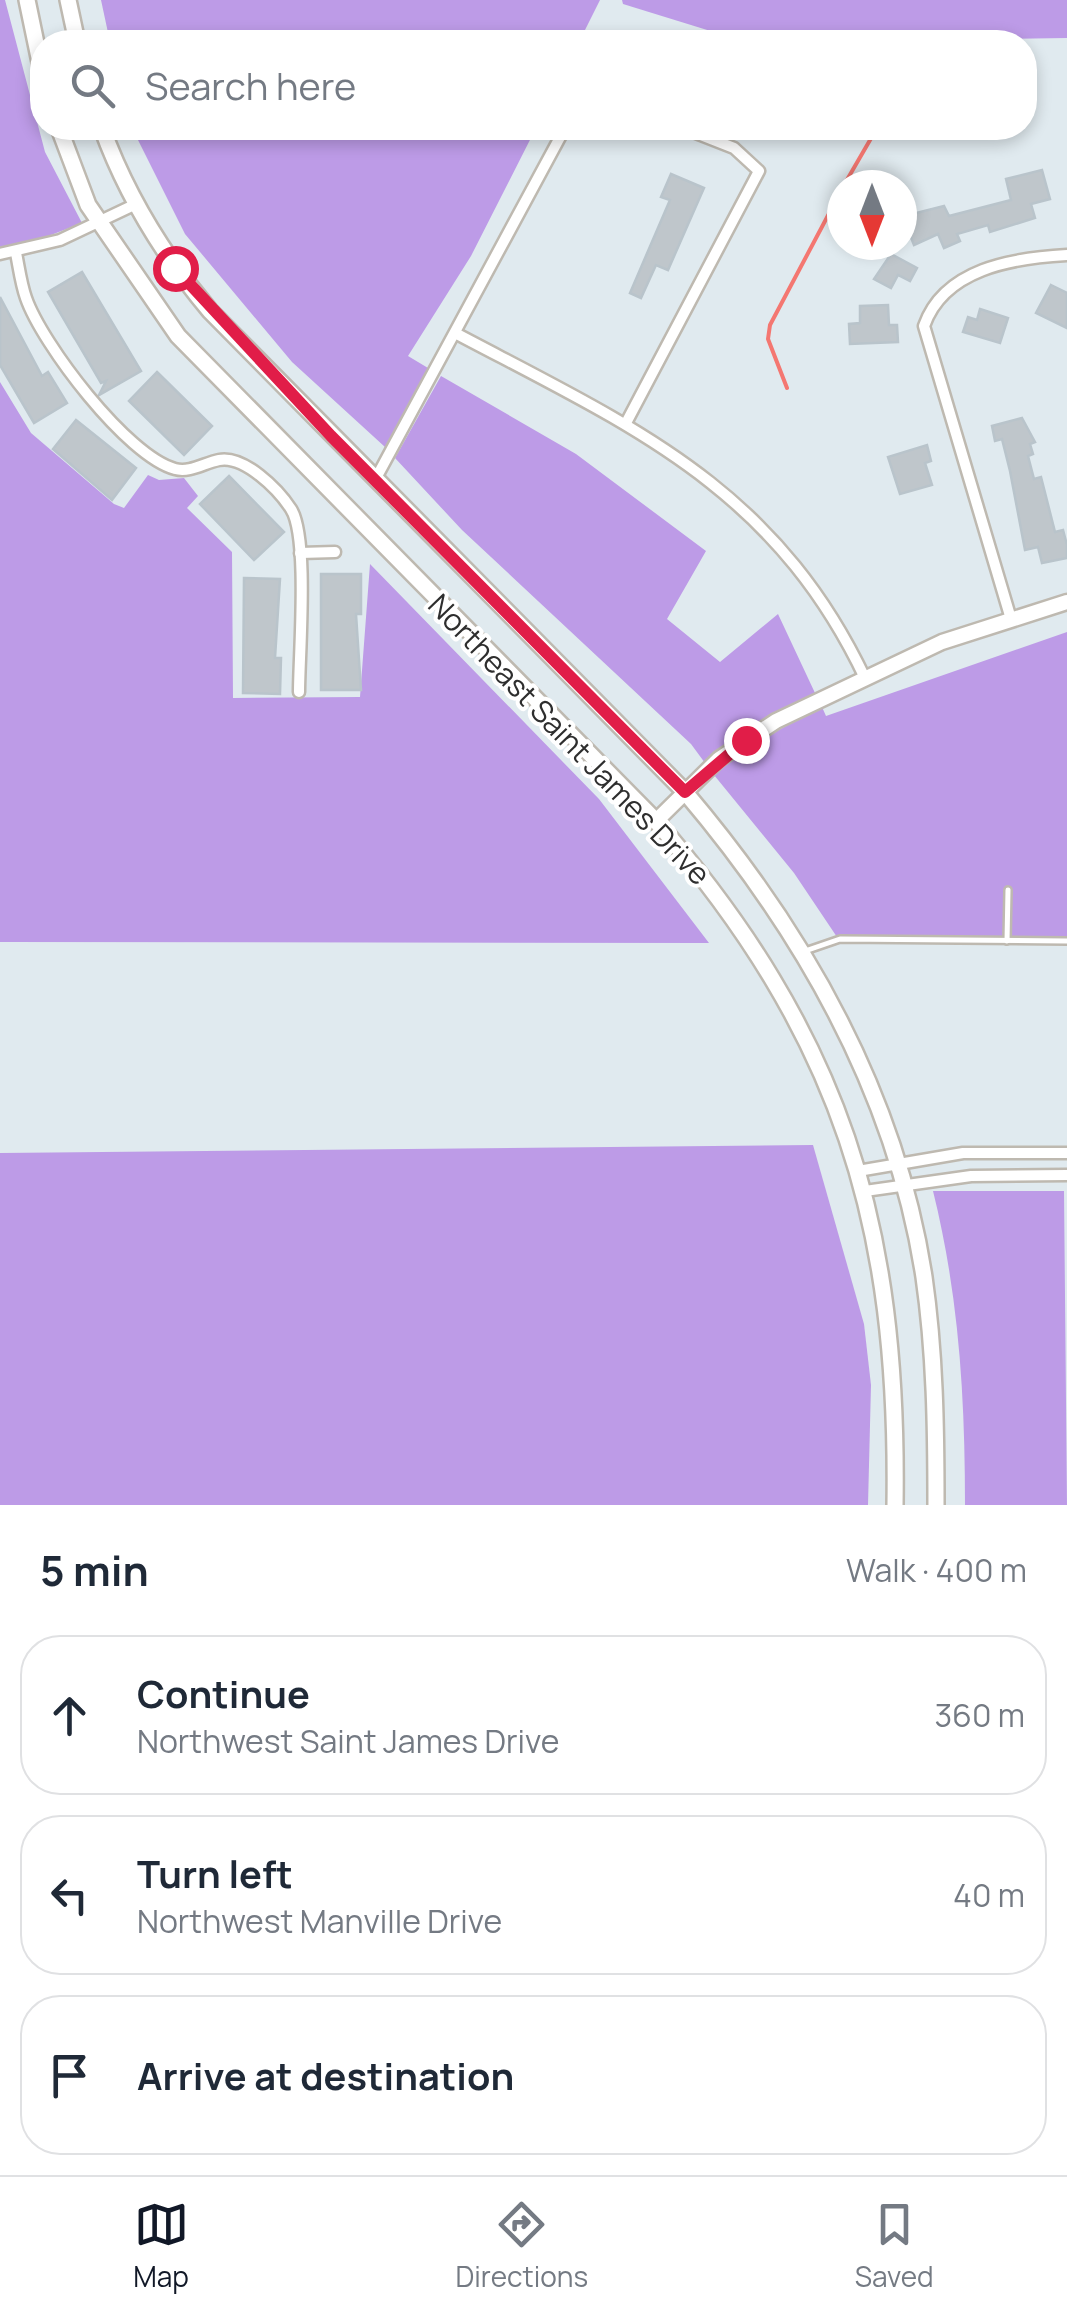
<!DOCTYPE html>
<html lang="en">
<head>
<meta charset="utf-8">
<style>
  :root { --surface:#fff; --page:#f6f6f7; --text:#1f2937; --muted:#747a83; --line:#e0e1e3; --accent:#111827 }
  body { margin:0; font-family:Manrope,sans-serif; background:var(--page); color:var(--text) }
  .compass { position:absolute; left:827px; top:170px; width:90px; height:90px; border-radius:50%; background:var(--surface); box-shadow:0 5px 15px #0003; rotate:180deg }
  .stop { position:absolute; width:30px; height:30px; margin:-22px; border:8px solid #e11d48; border-radius:50%; background:#fff }
  .stop.end { background:#e11d48; border-color:#fff; box-shadow:0 2px 10px #0008 }
  .list { margin:0; padding:0; list-style:none }
  h2 { display:flex; justify-content:space-between; align-items:center; height:130px; margin:0; padding:0 40px; font-size:42px }
  h2 small { font-size:32px; font-weight:400; color:var(--muted) }
  .list li { display:grid; grid-template-columns:65px 1fr auto; gap:30px; align-items:center; box-sizing:border-box; height:160px; margin:0 20px 20px; padding:0 20px; border:2px solid var(--line); border-radius:40px }
  .list b { display:block; font-size:38px; white-space:nowrap }
  .list p { margin:0; font-size:32px; white-space:nowrap; color:var(--muted) }
  .list em { font-size:32px; font-style:normal; color:var(--muted) }
  .icon { flex:none; width:55px; height:55px; fill:none; stroke:currentColor; stroke-width:2; stroke-linecap:round; stroke-linejoin:round }
  .map { position:relative; flex:none; width:1067px; height:1505px; overflow:hidden }
  .search { position:absolute; background:var(--surface); box-shadow:0 5px 15px #0003; left:30px; right:30px; top:30px; height:110px; display:flex; align-items:center; gap:25px; box-sizing:border-box; padding:0 35px; border-radius:40px; color:var(--muted); font-size:38px }
  .sheet { height:670px; background:var(--surface) }
  nav { display:flex; justify-content:space-around; align-items:center; box-sizing:border-box; height:140px; border-top:2px solid var(--line); background:var(--surface); font-size:28px; color:var(--muted) }
  nav a { display:grid; justify-items:center; gap:5px }
  nav .on { color:var(--accent) }
  .map>svg:first-child { display:block }
  .green { fill:#bd9be7 }
  .lines { fill:none; stroke-linecap:round; stroke-linejoin:round }
  .stream { stroke:#f47771; stroke-width:4 }
  .building { fill:#bfc6cb; stroke:#b9c4cb; stroke-width:2.5 }
  .service-casing { stroke:#beb9b0; stroke-width:10 }
  .minor-casing { stroke:#beb9b0; stroke-width:15 }
  .tertiary-casing { stroke:#beb9b0; stroke-width:19 }
  .secondary-casing { stroke:#beb9b0; stroke-width:20 }
  .service { stroke:#fff; stroke-width:5 }
  .minor { stroke:#fff; stroke-width:10 }
  .tertiary { stroke:#fff; stroke-width:14 }
  .secondary { stroke:#fff; stroke-width:15 }
  .route { stroke:#e11d48; stroke-width:12 }
  .labels { text-anchor:middle; dominant-baseline:central; stroke-width:8; stroke-linejoin:round; paint-order:stroke }
  .street-label { font-size:30px; fill:#2e2e2e; stroke:#fff }
</style>
</head>
<body>
<div class="map">
<svg width="1067" height="1505" viewBox="0 0 1067 1505">
  <rect width="100%" height="100%" fill="#e0eaef"/>
  <!-- green -->
  <g class="green">
    <path d="M0,0H5L45,152L82,223L38,240L0,247Z"/>
    <path d="M101,0H600L579,42H110Z"/>
    <path d="M622,0H1067V38L746,42L623,4Z"/>
    <path d="M132,128H536L471,256L408,356L428,368L385,447L292,362L185,234Z"/>
    <path d="M441,376L576,454L706,551L667,619L720,662L778,614L815,693L742,732L705,763L691,744L462,530L395,458Z"/>
    <path d="M0,382L31,433L114,504L124,508L148,475L159,480L184,478L198,496L187,508L232,552L233,698L360,697L370,564L599,799L709,943L0,942Z"/>
    <path d="M1067,632V943H841L794,873L714,775L749,746L822,707L826,716Z"/>
    <path d="M813,1145L864,1324L871,1385L868,1505H0V1153Z"/>
    <path d="M933,1191H1064L1067,1505H965C965,1397 959,1296 933,1191Z"/>
  </g>
  <g class="lines">
    <!-- stream -->
    <g class="stream">
      <path d="M925,42L928,36"/>
      <path d="M844,185L877,128"/>
      <path d="M787,388L768,339L770,325L842,189"/>
    </g>
  </g>
  <!-- building -->
  <g class="building">
    <path d="M1042,170L1050,199L1031,204L1035,218L990,232L988,225L957,234L960,241L944,248L938,234L914,245L906,225L915,220L912,214L944,206L949,216L1011,200L1006,179Z"/>
    <path d="M671,174L704,188L668,270L656,265L641,298L630,293L670,200L661,197Z"/>
    <path d="M891,254L917,268L910,281L898,275L891,288L874,279Z"/>
    <path d="M82,272L141,371L99,395L106,381L101,383L48,292Z"/>
    <path d="M1051,285L1067,293V328L1036,313Z"/>
    <path d="M0,297L42,376L48,372L67,403L34,423L0,365Z"/>
    <path d="M888,305L889,325H897L898,342L850,344L849,324L860,323V306Z"/>
    <path d="M980,309L1008,318L1000,343L963,332L968,317L977,320Z"/>
    <path d="M157,372L212,426L184,455L129,401Z"/>
    <path d="M1022,418L1035,442L1030,444L1033,454L1028,456L1034,479L1041,477L1055,532L1063,530L1067,545V558L1042,563L1038,547L1025,550L1010,471L1002,439L995,441L992,426Z"/>
    <path d="M76,420L136,468L112,500L53,449Z"/>
    <path d="M927,445L931,461L925,463L932,485L900,494L888,457Z"/>
    <path d="M229,476L284,532L254,560L200,504Z"/>
    <path d="M321,574H361V614H356L361,690H321Z"/>
    <path d="M244,578L280,579L275,658H281L280,694L243,693Z"/>
  </g>
  <g class="lines">
    <defs>
      <g id="service">
        <path d="M1007,941L1008,890"/>
        <path d="M805,951L840,939L1067,941"/>
      </g>
      <g id="minor">
        <path d="M16,253C19,268 21,284 26,298C42,344 127,456 175,469C190,473 204,463 219,460C244,455 278,489 291,509C309,537 299,655 299,692"/>
        <path d="M0,254L60,240L134,205"/>
        <path d="M457,334C633,427 774,487 865,678"/>
        <path d="M626,423L759,171L734,148L683,128"/>
        <path d="M375,480L565,128"/>
        <path d="M300,553L335,552"/>
        <path d="M1011,619L924,326C944,269 1012,258 1067,255"/>
        <path d="M858,1171L963,1153H1067"/>
        <path d="M865,1191L971,1176L1067,1175"/>
      </g>
      <path id="tertiary" d="M656,821L719,759L776,721L942,642L1067,602"/>
      <g id="secondary">
        <path d="M27,0L42,72"/>
        <path d="M68,0L77,42"/>
        <path d="M59,128L88,205L178,336L656,821C842,1036 899,1224 895,1505"/>
        <path d="M102,128C127,197 163,255 210,311L685,792C803,931 896,1094 924,1277C935,1353 936,1429 936,1505"/>
      </g>
    </defs>
    <!-- service casing -->
    <use href="#service" class="service-casing"/>
    <!-- minor casing -->
    <use href="#minor" class="minor-casing"/>
    <!-- tertiary casing -->
    <use href="#tertiary" class="tertiary-casing"/>
    <!-- secondary casing -->
    <use href="#secondary" class="secondary-casing"/>
    <!-- service -->
    <use href="#service" class="service"/>
    <!-- minor -->
    <use href="#minor" class="minor"/>
    <!-- tertiary -->
    <use href="#tertiary" class="tertiary"/>
    <!-- secondary -->
    <use href="#secondary" class="secondary"/>
  </g>
  <g class="lines">
    <!-- route -->
    <path class="route" d="M175,268L331,436L685,792L746,740"/>
  </g>
  <g class="labels">
    <!-- street labels -->
    <g class="street-label">
      <text transform="translate(570 739) rotate(46)">Northeast Saint James Drive</text>
    </g>
  </g>
</svg>
<svg class="compass" viewBox="-18 -18 36 36"><path d="M0-13l5 13h-10z" fill="#e53935"/><path d="M0 13l5-13h-10z" fill="#747a83"/></svg>
<div class="stop" style="left:175px;top:268px"></div>
<div class="stop end" style="left:746px;top:740px"></div>
<div class="search"><svg class="icon" aria-label="search" viewBox="0 0 24 24"><circle cx="10" cy="10" r="6"/><path d="M15 15l6 6"/></svg>Search here</div>
</div>
<section class="sheet">
<h2>5 min<small>Walk · 400 m</small></h2>
<ul class="list">
<li><svg class="icon" aria-label="ahead" viewBox="0 0 24 24"><path d="M12 20V5M6 11l6-6 6 6"/></svg><div><b>Continue</b><p>Northwest Saint James Drive</p></div><em>360 m</em></li>
<li><svg class="icon" aria-label="left" viewBox="0 0 24 24"><path d="M17 20v-9H6M10 6l-5 5 5 5"/></svg><div><b>Turn left</b><p>Northwest Manville Drive</p></div><em>40 m</em></li>
<li><svg class="icon" aria-label="arrive" viewBox="0 0 24 24"><path d="M6 21V4h12l-3 4 3 4H6"/></svg><div><b>Arrive at destination</b></div></li>
</ul>
</section>
<nav>
<a class="on"><svg class="icon" aria-label="map" viewBox="0 0 24 24"><path d="M3 6l6-2 6 2 6-2v14l-6 2-6-2-6 2zM9 4v14M15 6v14"/></svg>Map</a>
<a><svg class="icon" aria-label="directions" viewBox="0 0 24 24"><path d="M12 3l9 9-9 9-9-9zM9 14v-3h6M13 9l2 2-2 2"/></svg>Directions</a>
<a><svg class="icon" aria-label="saved" viewBox="0 0 24 24"><path d="M7 4h10v16l-5-4-5 4z"/></svg>Saved</a>
</nav>
</body>
</html>
